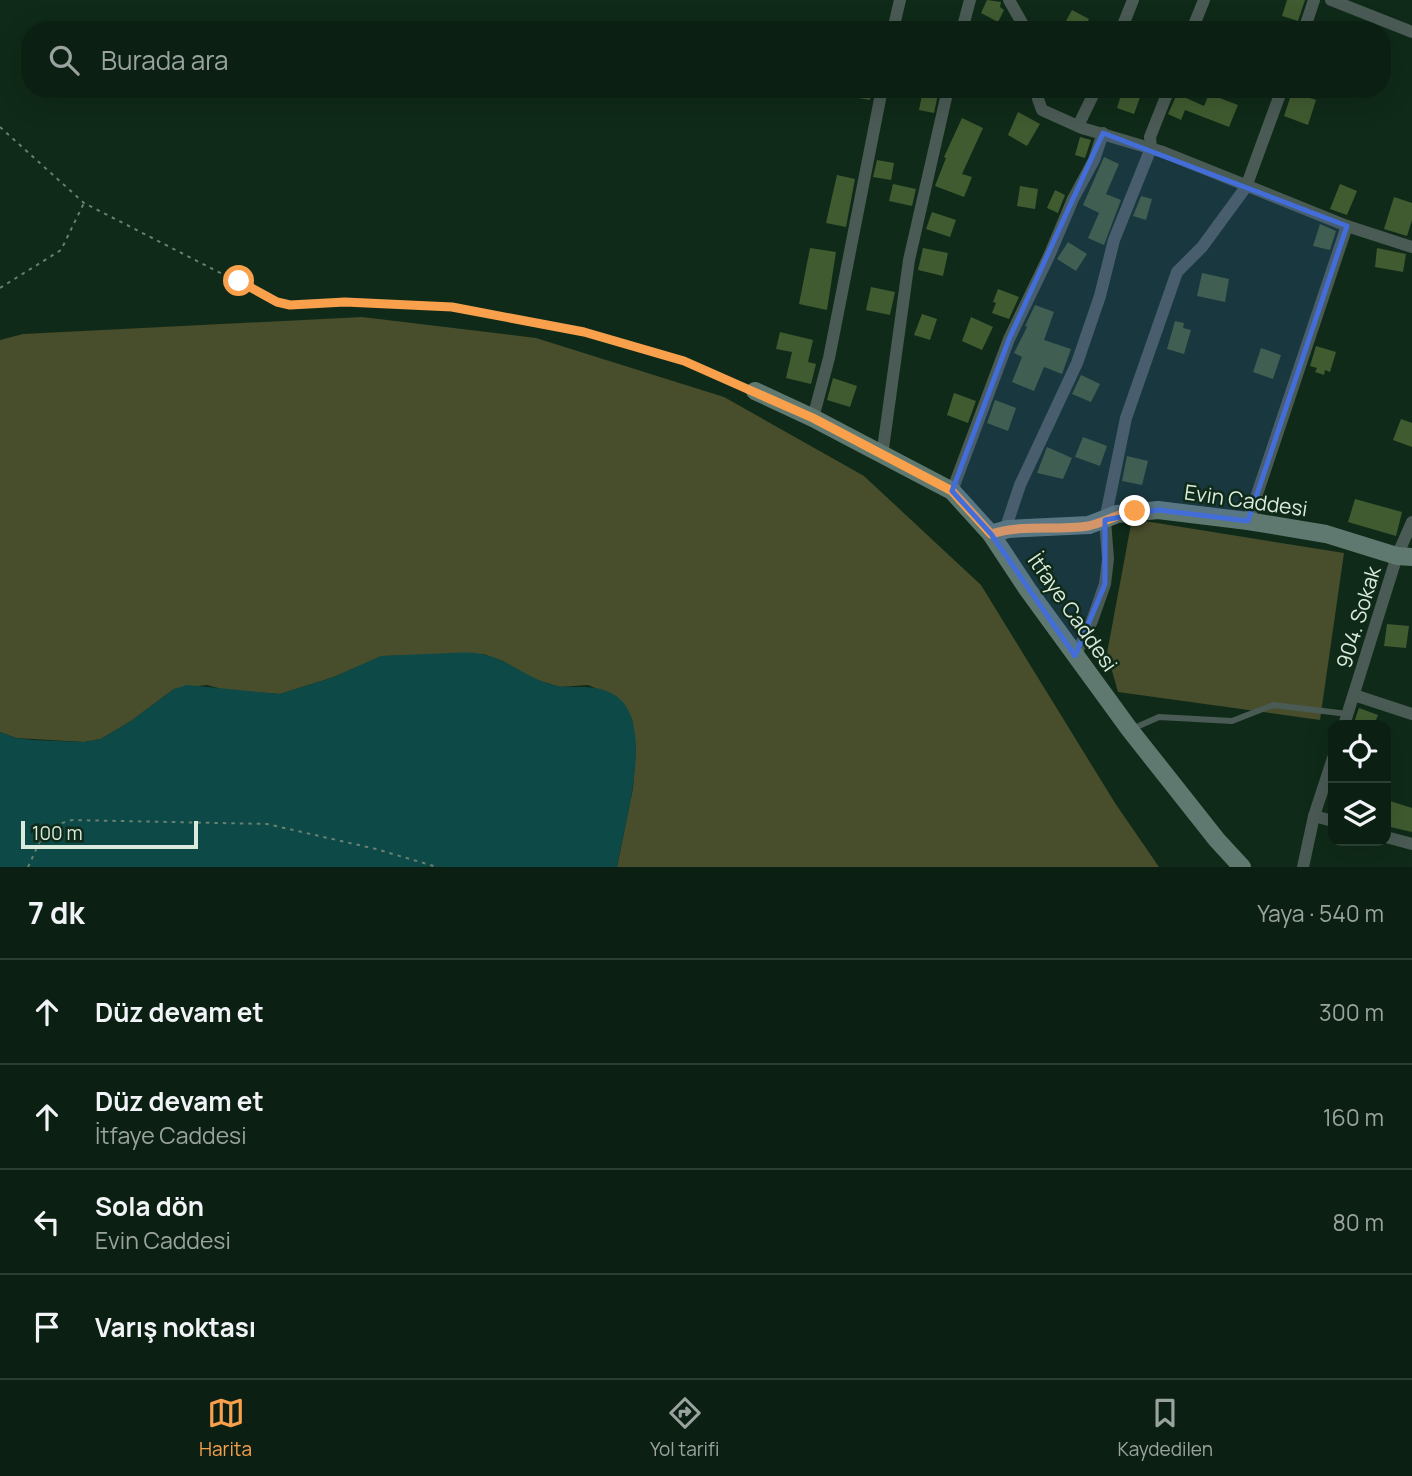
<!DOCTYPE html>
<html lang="tr">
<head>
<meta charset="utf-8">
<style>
  :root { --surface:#0b2012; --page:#14281b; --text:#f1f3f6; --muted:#9aa39f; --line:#2b3e32; --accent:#f9a04d }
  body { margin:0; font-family:Manrope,sans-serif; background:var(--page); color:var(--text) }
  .controls { position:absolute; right:21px; bottom:21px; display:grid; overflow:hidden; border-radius:14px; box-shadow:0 7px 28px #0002 }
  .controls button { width:63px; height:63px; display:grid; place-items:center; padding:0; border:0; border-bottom:2px solid var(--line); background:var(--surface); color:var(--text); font:35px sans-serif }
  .scale { position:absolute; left:21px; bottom:18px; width:177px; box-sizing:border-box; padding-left:7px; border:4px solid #daeadd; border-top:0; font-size:19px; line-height:24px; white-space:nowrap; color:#daeadd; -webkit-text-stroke:5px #0f2a18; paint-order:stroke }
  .stop { position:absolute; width:21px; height:21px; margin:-16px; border:5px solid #f9a04d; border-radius:50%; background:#fff }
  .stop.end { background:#f9a04d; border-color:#fff; box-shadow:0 2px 7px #0008 }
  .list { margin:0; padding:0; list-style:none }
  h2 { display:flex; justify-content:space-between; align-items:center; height:91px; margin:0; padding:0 28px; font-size:30px }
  h2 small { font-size:23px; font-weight:400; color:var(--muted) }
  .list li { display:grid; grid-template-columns:46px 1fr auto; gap:21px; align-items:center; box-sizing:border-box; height:105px; padding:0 28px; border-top:2px solid var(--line) }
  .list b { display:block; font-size:26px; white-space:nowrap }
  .list p { margin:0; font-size:23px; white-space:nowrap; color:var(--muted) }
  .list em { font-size:23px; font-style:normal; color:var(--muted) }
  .icon { flex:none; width:38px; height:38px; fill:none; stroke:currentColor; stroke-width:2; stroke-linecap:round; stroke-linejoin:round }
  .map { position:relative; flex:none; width:1412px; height:867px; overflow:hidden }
  .search { position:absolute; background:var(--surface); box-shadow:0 7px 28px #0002; left:21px; right:21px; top:21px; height:77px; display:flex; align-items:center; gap:18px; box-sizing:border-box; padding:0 24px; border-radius:28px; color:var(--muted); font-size:26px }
  .sheet { height:511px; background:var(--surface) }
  nav { display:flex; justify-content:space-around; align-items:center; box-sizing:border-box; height:98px; border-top:2px solid var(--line); background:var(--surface); font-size:19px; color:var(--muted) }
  nav a { display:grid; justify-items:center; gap:4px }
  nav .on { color:var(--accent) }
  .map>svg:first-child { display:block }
  .green { fill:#484d2c }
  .water { fill:#0d4a47 }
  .building { fill:#405b30 }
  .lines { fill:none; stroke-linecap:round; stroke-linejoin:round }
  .path { stroke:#697f6f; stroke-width:2; stroke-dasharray:3.5 5; stroke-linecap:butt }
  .lane { stroke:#4a5a54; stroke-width:6 }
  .street { stroke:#4a5a54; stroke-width:12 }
  .secondary { stroke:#607970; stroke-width:18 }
  .route { stroke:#f9a04d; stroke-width:9 }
  .marked { fill:#436dd9; fill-opacity:0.2; stroke:#436dd9; stroke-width:5; stroke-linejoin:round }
  .labels { text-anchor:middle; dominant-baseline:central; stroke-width:5; stroke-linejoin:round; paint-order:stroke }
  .street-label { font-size:21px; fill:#daeadd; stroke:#0f2a18 }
</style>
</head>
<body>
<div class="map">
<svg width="1412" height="867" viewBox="0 0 1412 867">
  <rect width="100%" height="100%" fill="#0f2a18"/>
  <!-- green -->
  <g class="green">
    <path d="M362,317L536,338L724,397L864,476L981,585L1115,803L1159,867H617L633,788L636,748L632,719L617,697L588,685L560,687L531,678L503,661L483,654L382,656L334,677L280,694L225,690L207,685L174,689L131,721L101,739L84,742L16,738L0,732V340L23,334Z"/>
    <path d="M1132,519L1344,553L1320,720L1118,692L1107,653Z"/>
  </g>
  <!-- water -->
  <path class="water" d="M426,654C445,654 468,650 485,655C508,660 526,677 549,684C572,691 594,681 616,696C657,724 623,828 617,867H0V732L16,738L33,740L84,742L101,739L131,721L174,689L187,685L280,694L334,677L381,656Z"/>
  <!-- building -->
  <g class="building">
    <path d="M987,0L1001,2L1000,7L1004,10L998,22L981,13Z"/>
    <path d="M1287,0H1305L1298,21L1282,16Z"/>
    <path d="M1072,10L1089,19L1083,30H1061Z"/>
    <path d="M836,89H872L870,100L836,94Z"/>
    <path d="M1123,89H1143L1134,114L1117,108Z"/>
    <path d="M923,90L938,94L934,113L919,110Z"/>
    <path d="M1292,92L1316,100L1308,125L1284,116Z"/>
    <path d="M1177,94L1204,106L1209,94L1238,105L1229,127L1185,110L1181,120L1168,114Z"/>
    <path d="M1018,112L1040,124L1027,146L1008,135Z"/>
    <path d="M962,118L983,128L962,174L972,177L964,197L935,186L946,158L944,157Z"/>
    <path d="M1080,137L1091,140L1085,158L1075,155Z"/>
    <path d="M1104,157L1119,164L1106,194L1121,200L1104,245L1088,238L1099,213L1083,205Z"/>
    <path d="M877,160L894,163L891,180L873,177Z"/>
    <path d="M837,175L855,179L846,227L826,223Z"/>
    <path d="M893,184L916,189L912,206L889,201Z"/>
    <path d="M1340,184L1357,191L1347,215L1330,209Z"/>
    <path d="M1020,186L1038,189L1035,209L1017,206Z"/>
    <path d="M1055,190L1065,195L1058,213L1047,208Z"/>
    <path d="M1141,196L1152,199L1146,220L1133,216Z"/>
    <path d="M1394,197L1412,203V220L1407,236L1384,229Z"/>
    <path d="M932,212L956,220L950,237L926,229Z"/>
    <path d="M1320,224L1336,231L1330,250L1313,246Z"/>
    <path d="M1068,242L1087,254L1076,271L1057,259Z"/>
    <path d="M810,248L836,252L827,310L799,304Z"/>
    <path d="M923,248L948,253L943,276L918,270Z"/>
    <path d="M1377,248L1406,254L1403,272L1375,267Z"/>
    <path d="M1202,273L1229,279L1225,302L1197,296Z"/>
    <path d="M871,287L895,292L890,315L866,310Z"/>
    <path d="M998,289L1019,297L1009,319L992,313L996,303L993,302Z"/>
    <path d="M1035,305L1054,312L1044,340L1071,349L1062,374L1044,367L1034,391L1012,382L1022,357L1014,353L1027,327L1025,326Z"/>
    <path d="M922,314L937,319L930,340L914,335Z"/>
    <path d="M971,317L993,327L982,350L962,341Z"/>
    <path d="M1175,321L1184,323L1183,328L1191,330L1184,354L1167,349Z"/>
    <path d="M780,332L813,340L808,362L816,364L811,384L786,378L792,352L776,349Z"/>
    <path d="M1316,346L1336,352L1330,372L1325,370L1324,375L1315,372L1317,368L1310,366Z"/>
    <path d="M1261,348L1281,355L1273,379L1253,372Z"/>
    <path d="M1081,375L1100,384L1091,402L1072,394Z"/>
    <path d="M833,378L857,386L850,407L827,400Z"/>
    <path d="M954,393L976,401L968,423L947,415Z"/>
    <path d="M995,400L1016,408L1008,431L987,423Z"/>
    <path d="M1401,419L1412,423V447L1393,440Z"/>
    <path d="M1083,437L1107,446L1100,466L1075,457Z"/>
    <path d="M1047,447L1072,458L1063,479L1037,473Z"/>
    <path d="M1127,456L1148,461L1142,485L1122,481Z"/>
    <path d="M1355,499L1402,512L1396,536L1348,522Z"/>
    <path d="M1387,624L1409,626L1406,648L1384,646Z"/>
    <path d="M1359,708L1378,715L1374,725H1353Z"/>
    <path d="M1390,801L1412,808V832L1386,826V815Z"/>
  </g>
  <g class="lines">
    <!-- path -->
    <g class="path">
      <path d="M0,127L84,203L277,302L290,305L345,302L452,307L584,332L684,361L741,385"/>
      <path d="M0,288L61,250L84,203"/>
      <path d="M28,867L46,828L72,820L267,824L376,849L437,867"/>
    </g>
    <!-- lane -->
    <path class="lane" d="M1132,729L1159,717L1232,721L1273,705L1348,714"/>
    <!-- street -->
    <g class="street">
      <path d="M1009,0L1026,30"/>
      <path d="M1331,0L1412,32"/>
      <path d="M893,30L900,0"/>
      <path d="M962,30L970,0"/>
      <path d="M1121,30L1133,0"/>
      <path d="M1192,30L1204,0"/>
      <path d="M1304,30L1314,0"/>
      <path d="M1038,89V99L1042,110L1082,128L1163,152L1347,226L1412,247"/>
      <path d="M1078,126L1096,89"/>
      <path d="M813,418L829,358L882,89"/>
      <path d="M882,456L909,260L948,89"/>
      <path d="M952,491L1009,339L1049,256L1073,199L1094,160L1103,133"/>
      <path d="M1248,521L1347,226"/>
      <path d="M1005,530L1020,485L1077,363L1100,296L1114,240L1151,148L1150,137L1169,89"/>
      <path d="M1075,656L1092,621L1105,584L1108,559L1105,520L1126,418L1177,272L1202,247L1246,187L1282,89"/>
      <path d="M1354,695L1412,714"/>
      <path d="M1344,725L1397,556L1412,522"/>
      <path d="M1314,816L1333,821"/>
      <path d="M1386,837L1412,844"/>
      <path d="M1303,867L1314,816L1333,758"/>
    </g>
    <!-- secondary -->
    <g class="secondary">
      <path d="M755,391L813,418L952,491L991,534L1028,590L1130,730L1217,840L1242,867"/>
      <path d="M991,534L1008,529L1089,525L1117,514L1158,510L1248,521L1326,534L1397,556L1412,557"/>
    </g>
  </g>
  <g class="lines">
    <!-- route -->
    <path class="route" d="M239,281L277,302L290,305L345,302L452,307L584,332L684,361L813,418L952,491L991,534C1022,524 1056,531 1088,526C1104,523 1116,514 1135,511"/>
  </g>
  <!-- marked area -->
  <path class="marked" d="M1103,133L1347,226L1248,521L1158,510L1105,520V584L1075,656L991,534L952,491L1009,339Z"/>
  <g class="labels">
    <!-- street labels -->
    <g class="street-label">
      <text transform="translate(1246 500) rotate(8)">Evin Caddesi</text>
      <text transform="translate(1073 612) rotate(55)">İtfaye Caddesi</text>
      <text transform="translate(1358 617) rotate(-73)">904. Sokak</text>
    </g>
  </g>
</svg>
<div class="controls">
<button><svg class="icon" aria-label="locate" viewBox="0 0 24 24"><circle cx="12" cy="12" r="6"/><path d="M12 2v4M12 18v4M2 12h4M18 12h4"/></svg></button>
<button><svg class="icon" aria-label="layers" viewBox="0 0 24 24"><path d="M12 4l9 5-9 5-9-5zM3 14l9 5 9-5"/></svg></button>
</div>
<div class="scale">100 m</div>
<div class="stop" style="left:239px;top:281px"></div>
<div class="stop end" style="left:1135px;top:511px"></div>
<div class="search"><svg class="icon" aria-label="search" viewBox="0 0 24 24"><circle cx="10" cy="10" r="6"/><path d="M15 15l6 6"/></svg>Burada ara</div>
</div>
<section class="sheet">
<h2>7 dk<small>Yaya · 540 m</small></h2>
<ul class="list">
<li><svg class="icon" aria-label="ahead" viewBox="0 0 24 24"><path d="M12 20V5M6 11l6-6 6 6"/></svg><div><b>Düz devam et</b></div><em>300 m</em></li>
<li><svg class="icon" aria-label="ahead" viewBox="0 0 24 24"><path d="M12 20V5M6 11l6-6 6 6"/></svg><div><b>Düz devam et</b><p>İtfaye Caddesi</p></div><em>160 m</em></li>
<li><svg class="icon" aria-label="left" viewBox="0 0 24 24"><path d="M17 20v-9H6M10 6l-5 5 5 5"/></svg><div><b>Sola dön</b><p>Evin Caddesi</p></div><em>80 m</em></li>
<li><svg class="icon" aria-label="arrive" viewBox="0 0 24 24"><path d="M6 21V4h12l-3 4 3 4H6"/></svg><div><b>Varış noktası</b></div></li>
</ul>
</section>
<nav>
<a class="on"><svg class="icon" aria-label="map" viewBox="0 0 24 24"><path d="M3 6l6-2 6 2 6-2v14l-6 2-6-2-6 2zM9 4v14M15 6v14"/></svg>Harita</a>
<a><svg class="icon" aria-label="directions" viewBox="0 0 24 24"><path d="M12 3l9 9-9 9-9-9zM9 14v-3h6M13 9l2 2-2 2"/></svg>Yol tarifi</a>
<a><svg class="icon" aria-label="saved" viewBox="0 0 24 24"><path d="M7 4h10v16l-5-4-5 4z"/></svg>Kaydedilen</a>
</nav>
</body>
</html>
